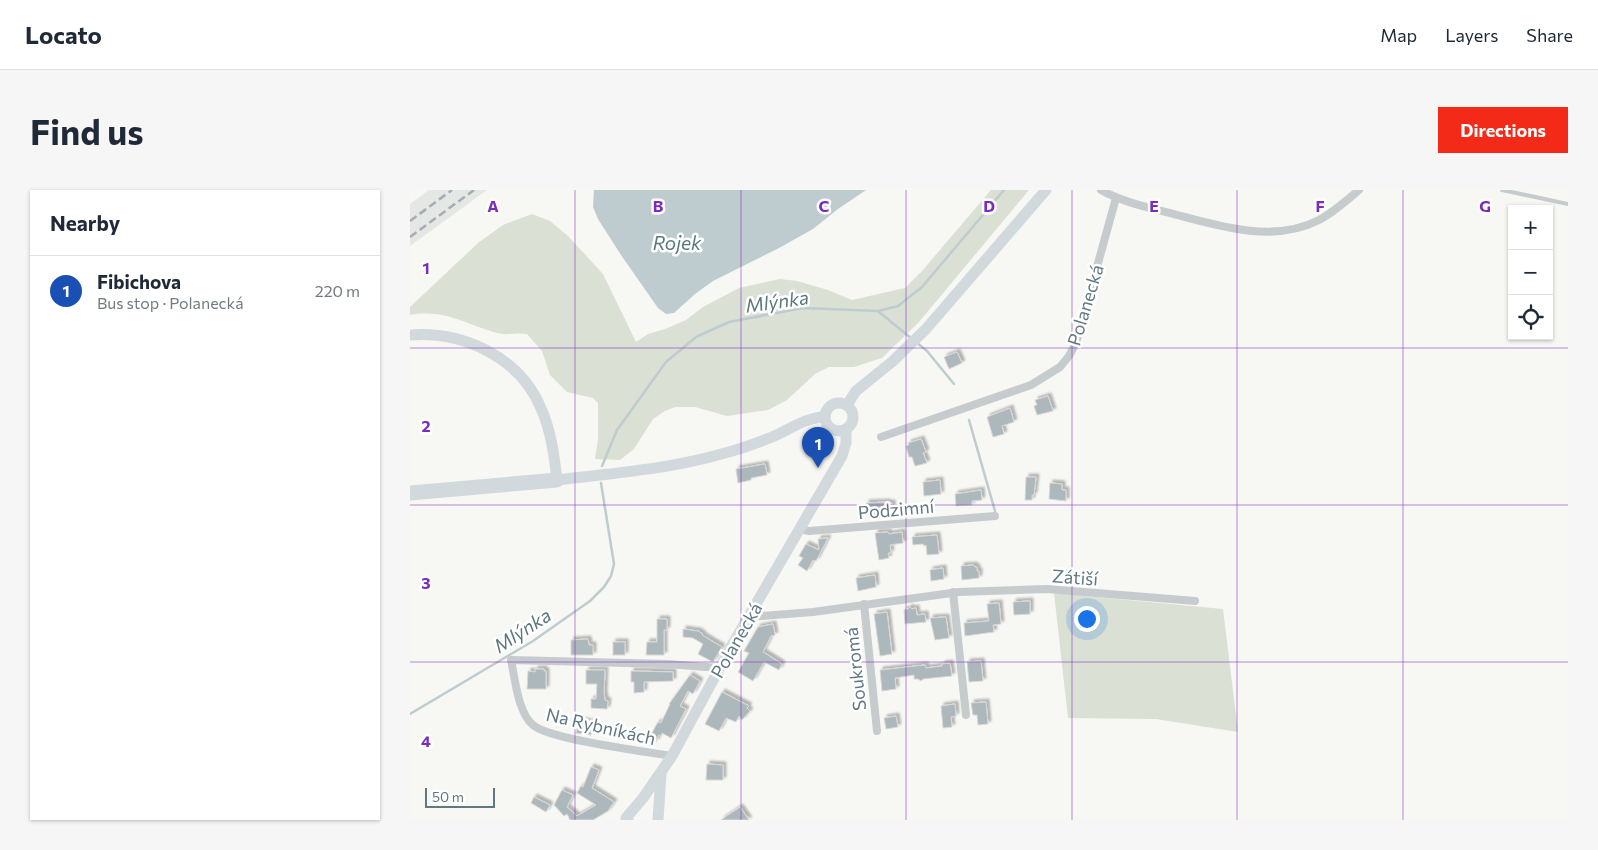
<!DOCTYPE html>
<html lang="en">
<head>
<meta charset="utf-8">
<style>
  :root { --surface:#fff; --page:#f6f6f7; --text:#1f2937; --muted:#747a83; --line:#e0e1e3; --accent:#f32a18 }
  body { margin:0; font-family:Commissioner,sans-serif; background:var(--page); color:var(--text) }
  .controls { position:absolute; right:15px; top:15px; display:grid; overflow:hidden; border-radius:0px; box-shadow:0 1px 4px #0004 }
  .controls button { width:45px; height:45px; display:grid; place-items:center; padding:0; border:0; border-bottom:1px solid var(--line); background:var(--surface); color:var(--text); font:25px sans-serif }
  .scale { position:absolute; left:15px; bottom:12px; width:70px; box-sizing:border-box; padding-left:5px; border:2px solid #5f7882; border-top:0; font-size:14px; line-height:18px; white-space:nowrap; color:#5f7882; -webkit-text-stroke:4px #fff; paint-order:stroke }
  .you { position:absolute; left:676px; top:428px; width:18px; height:18px; margin:-12px; border:4px solid #fff; border-radius:50%; background:#1a73e8; box-shadow:0 0 0 8px #1a73e833 }
  .badge { display:grid; place-items:center; width:32px; height:32px; border-radius:50%; background:var(--accent); color:#fff; font-size:16px; font-weight:700 }
  .pin { position:absolute; translate:-50% -41px; filter:drop-shadow(0 1px 2px #0008) }
  .pin::after { content:''; position:absolute; top:26px; width:18px; height:15px; background:inherit; clip-path:polygon(0 0,100% 0,50% 100%) }
  .list { margin:0; padding:0; list-style:none }
  h2 { display:flex; justify-content:space-between; align-items:center; height:65px; margin:0; padding:0 20px; font-size:21px }
  h2 small { font-size:16px; font-weight:400; color:var(--muted) }
  .list li { display:grid; grid-template-columns:32px 1fr auto; gap:15px; align-items:center; box-sizing:border-box; height:70px; padding:0 20px; border-top:1px solid var(--line) }
  .list b { display:block; font-size:19px; white-space:nowrap }
  .list p { margin:0; font-size:16px; white-space:nowrap; color:var(--muted) }
  .list em { font-size:16px; font-style:normal; color:var(--muted) }
  .icon { flex:none; width:28px; height:28px; fill:none; stroke:currentColor; stroke-width:2; stroke-linecap:round; stroke-linejoin:round }
  .map { position:relative; flex:none; width:1158px; height:630px; overflow:hidden; border-radius:0px }
  header { display:flex; align-items:center; gap:30px; box-sizing:border-box; height:70px; padding:0 25px; background:var(--surface); border-bottom:1px solid var(--line) }
  header strong { font-size:24px }
  nav { display:flex; gap:28px; margin-inline-start:auto; font-size:18px }
  .intro { display:flex; align-items:center; justify-content:space-between; box-sizing:border-box; height:120px; padding:0 30px }
  h1 { margin:0; font-size:35px }
  .button { padding:12px 22px; border-radius:0px; background:var(--accent); color:#fff; font-size:18px; font-weight:700 }
  main { display:flex; gap:30px; padding:0 30px }
  aside { flex:1; background:var(--surface); border-radius:0px; box-shadow:0 1px 4px #0004 }
  .map>svg:first-child { display:block }
  .built { fill:#e5e7e5 }
  .green { fill:#dae0d4 }
  .water { fill:#becccf }
  .lines { fill:none; stroke-linecap:round; stroke-linejoin:round }
  .stream { stroke:#becccf; stroke-width:2.5 }
  .building { fill:#adb8bc; stroke:#d9d8d6; filter:url(#shadow) }
  .lane { stroke:#c6cbce; stroke-width:4 }
  .street { stroke:#c6cbce; stroke-width:8 }
  .secondary { stroke:#d2d9dc; stroke-width:11 }
  .highway { stroke:#d2d9dc; stroke-width:15 }
  .rail { stroke:#a4adb1; stroke-width:2.5; stroke-dasharray:8 4; stroke-linecap:butt }
  .grid { fill:none; stroke:#7b2cbf; stroke-width:1; stroke-opacity:0.55 }
  .labels { text-anchor:middle; dominant-baseline:central; stroke-width:5; stroke-linejoin:round; paint-order:stroke }
  .street-label { font-size:18px; fill:#5f7882; stroke:#fff }
  .water-label { font-size:19px; font-style:italic; fill:#5a787c; stroke:#fff }
  .grid-label { font-size:16px; text-anchor:middle; font-weight:bold; fill:#7b2cbf; stroke:#fff; stroke-width:5; stroke-linejoin:round; paint-order:stroke }
</style>
</head>
<body>
<header>
<strong>Locato</strong>
<nav><a>Map</a><a>Layers</a><a>Share</a></nav>
</header>
<div class="intro"><h1>Find us</h1><a class="button">Directions</a></div>
<main>
<aside>
<h2>Nearby<small></small></h2>
<ul class="list">
<li><span class="badge" style="background:#1a4fb4">1</span><div><b>Fibichova</b><p>Bus stop · Polanecká</p></div><em>220 m</em></li>
</ul>
</aside>
<div class="map">
<svg width="1158" height="630" viewBox="0 0 1158 630">
  <defs>
    <filter id="shadow"><feDropShadow dx="3" dy="-3" stdDeviation="1" flood-color="#0004"/></filter>
  </defs>
  <rect width="100%" height="100%" fill="#f7f7f4"/>
  <!-- built -->
  <path class="built" d="M19,0H77L0,56V14Z"/>
  <!-- green -->
  <g class="green">
    <path d="M581,0H619L509,132L472,168L444,177H419L405,184L377,210L358,220L317,226L285,217H265L255,221L243,229L224,259L210,270L185,269L188,249V213L183,208L157,202L140,185L132,161L117,144C107,142 96,146 87,143C54,134 36,119 0,125V117L68,53L93,35L122,24L140,31L158,46L193,84L226,152L238,144L255,139L276,130L293,117L329,98L370,89L387,91L418,100L442,110L495,98L512,81Z"/>
    <path d="M644,403L813,419L828,542L746,529L658,528Z"/>
  </g>
  <!-- water -->
  <path class="water" d="M184,0H456L428,19L403,39L369,58L303,91L285,104L264,123L256,124L248,118L211,65L188,29L183,17Z"/>
  <g class="lines">
    <!-- stream -->
    <g class="stream">
      <path d="M468,121L502,149"/>
      <path d="M506,152L517,161L544,194"/>
      <path d="M559,230L585,321"/>
      <path d="M192,276L207,240L256,172L286,147L319,132L393,118L468,121L488,116L512,97L594,0"/>
      <path d="M0,524L123,451L180,411L194,397L201,386L204,374L191,293"/>
    </g>
  </g>
  <!-- building -->
  <g class="building">
    <path d="M547,162L552,173L539,179L534,167Z"/>
    <path d="M638,206L643,221L627,225L624,216L627,215L625,210Z"/>
    <path d="M600,218L604,232L592,236L594,244L583,247L577,227Z"/>
    <path d="M511,249L516,262L513,263L517,273L505,276L502,267H499L496,256L499,255L498,253Z"/>
    <path d="M355,274L357,285L341,288V290L328,293L326,279Z"/>
    <path d="M616,287H626L624,305H622V310H615Z"/>
    <path d="M530,290L531,304L514,306L513,292Z"/>
    <path d="M640,293L652,294V300H656V311L639,309Z"/>
    <path d="M571,300L572,310L562,311V315L546,316L545,304Z"/>
    <path d="M477,312V313H482L483,323L458,325L456,313Z"/>
    <path d="M478,342L479,344L492,342L493,353L480,355L481,363H478L479,368L469,370L465,343Z"/>
    <path d="M527,345L529,364L517,365L516,355L514,356L513,354L503,355L502,347Z"/>
    <path d="M418,348L406,371L403,370L397,381L388,375L393,368L389,366L396,354L409,360L408,349Z"/>
    <path d="M564,375L565,377H567V381H569V388L552,390L551,376Z"/>
    <path d="M533,378L534,389L521,391L520,380Z"/>
    <path d="M465,385L466,397L448,401L446,388Z"/>
    <path d="M620,411V424L604,425L603,412Z"/>
    <path d="M589,413L591,434L583,435L584,442L555,446L554,433L579,431L577,414Z"/>
    <path d="M500,417L502,419L506,418L507,425L515,424L516,432L495,434L494,420L498,419Z"/>
    <path d="M477,422L482,464L470,466L464,424Z"/>
    <path d="M536,427L539,448L525,450L520,428Z"/>
    <path d="M247,429H257V440H254V465H236L237,452H247Z"/>
    <path d="M363,434L365,445L361,446L353,462L372,474L369,480L354,472L343,491L328,482L339,463L334,461L348,437Z"/>
    <path d="M273,439L288,441L293,444L292,445L312,457L303,472L288,464L293,454L283,448L273,447Z"/>
    <path d="M178,449L179,455H183V465H161V450Z"/>
    <rect x="203" y="452" width="12" height="13"/>
    <path d="M571,471L573,491L559,492L557,472Z"/>
    <path d="M540,473L542,486L513,489L511,491L508,489H504V485L485,488L486,499L472,501L470,480L515,475L516,478L532,476V474Z"/>
    <path d="M125,479H134V481H136V499H117L118,481L125,482Z"/>
    <path d="M176,480H195L194,503L195,510L198,511L197,519L181,518V509H186L187,494H176Z"/>
    <path d="M221,481L263,482V491L234,492V502L224,503V492H221Z"/>
    <path d="M280,485L290,491L283,504L278,501L270,516L276,519L261,548L252,543L251,546L249,545L246,552L239,548L248,532L251,533L260,514H259Z"/>
    <path d="M312,502L339,516L337,518L340,521L332,530L329,526L326,532L316,528L309,541L295,534Z"/>
    <path d="M576,512L578,534L568,535L567,525H563L561,513Z"/>
    <path d="M545,514L546,526L541,527L542,537L533,538L531,516Z"/>
    <path d="M486,526L488,537L476,539L474,528Z"/>
    <path d="M169,530L183,533L181,545L166,543Z"/>
    <path d="M297,574L313,575V590H296Z"/>
    <path d="M181,577L189,580L182,598L204,612L198,621L183,630H160L157,624L154,626L144,615L152,600L163,605L157,617L167,626L186,615L167,603L171,596L173,597Z"/>
    <path d="M124,607L140,615L136,622L121,613Z"/>
    <path d="M330,617L339,630H311Z"/>
  </g>
  <g class="lines">
    <!-- lane -->
    <path class="lane" d="M1092,0L1158,14"/>
    <!-- street -->
    <g class="street">
      <path d="M691,0C714,13 741,18 767,25C812,37 864,53 909,30C924,22 936,11 949,0"/>
      <path d="M471,247L621,195L650,177L659,166L666,153L706,8"/>
      <path d="M389,339L399,341L585,326"/>
      <path d="M543,402L556,525"/>
      <path d="M454,414L467,541"/>
      <path d="M339,427L403,422L549,402L637,399L785,411"/>
      <path d="M262,566C236,562 138,549 123,535C108,523 105,489 101,470L257,474L309,478"/>
    </g>
    <!-- secondary -->
    <g class="secondary">
      <path d="M0,145C52,141 108,166 130,216C141,240 144,264 147,290C203,283 261,279 315,263C331,259 347,253 362,247C379,240 396,227 415,227"/>
      <circle cx="429" cy="227" r="14"/>
      <path d="M437,215L446,201L483,171L516,139L636,0"/>
      <path d="M218,630L216,628L233,608L262,566L321,457L432,266L436,253V239"/>
      <path d="M248,630L251,584"/>
    </g>
    <!-- highway -->
    <path class="highway" d="M0,303L147,290"/>
    <!-- rail -->
    <g class="rail">
      <path d="M0,31L42,0"/>
      <path d="M0,47L64,0"/>
    </g>
  </g>
  <!-- grid -->
  <path class="grid" d="M165,0V630M331,0V630M496,0V630M662,0V630M827,0V630M993,0V630M0,158H1158M0,315H1158M0,472H1158"/>
  <g class="labels">
    <!-- street labels -->
    <g class="street-label">
      <text transform="translate(675 115) rotate(-73)">Polanecká</text>
      <text transform="translate(486 319) rotate(-5)">Podzimní</text>
      <text transform="translate(665 387) rotate(4)">Zátiší</text>
      <text transform="translate(326 450) rotate(-60)">Polanecká</text>
      <text transform="translate(445 479) rotate(-96)">Soukromá</text>
      <text transform="translate(191 536) rotate(13)">Na Rybníkách</text>
    </g>
    <!-- water labels -->
    <g class="water-label">
      <text x="267" y="52">Rojek</text>
      <text transform="translate(367 111) rotate(-8)">Mlýnka</text>
      <text transform="translate(112 440) rotate(-33)">Mlýnka</text>
    </g>
  </g>
  <g class="grid-label">
    <text x="83" y="22">A</text>
    <text x="248" y="22">B</text>
    <text x="414" y="22">C</text>
    <text x="579" y="22">D</text>
    <text x="744" y="22">E</text>
    <text x="910" y="22">F</text>
    <text x="1075" y="22">G</text>
    <text x="16" y="84">1</text>
    <text x="16" y="242">2</text>
    <text x="16" y="399">3</text>
    <text x="16" y="557">4</text>
  </g>
</svg>
<div class="controls">
<button>+</button>
<button>−</button>
<button><svg class="icon" aria-label="locate" viewBox="0 0 24 24"><circle cx="12" cy="12" r="6"/><path d="M12 2v4M12 18v4M2 12h4M18 12h4"/></svg></button>
</div>
<div class="scale">50 m</div>
<div class="you"></div>
<div class="pin badge" style="left:408px;top:278px;background:#1a4fb4">1</div>
</div>
</main>
</body>
</html>
